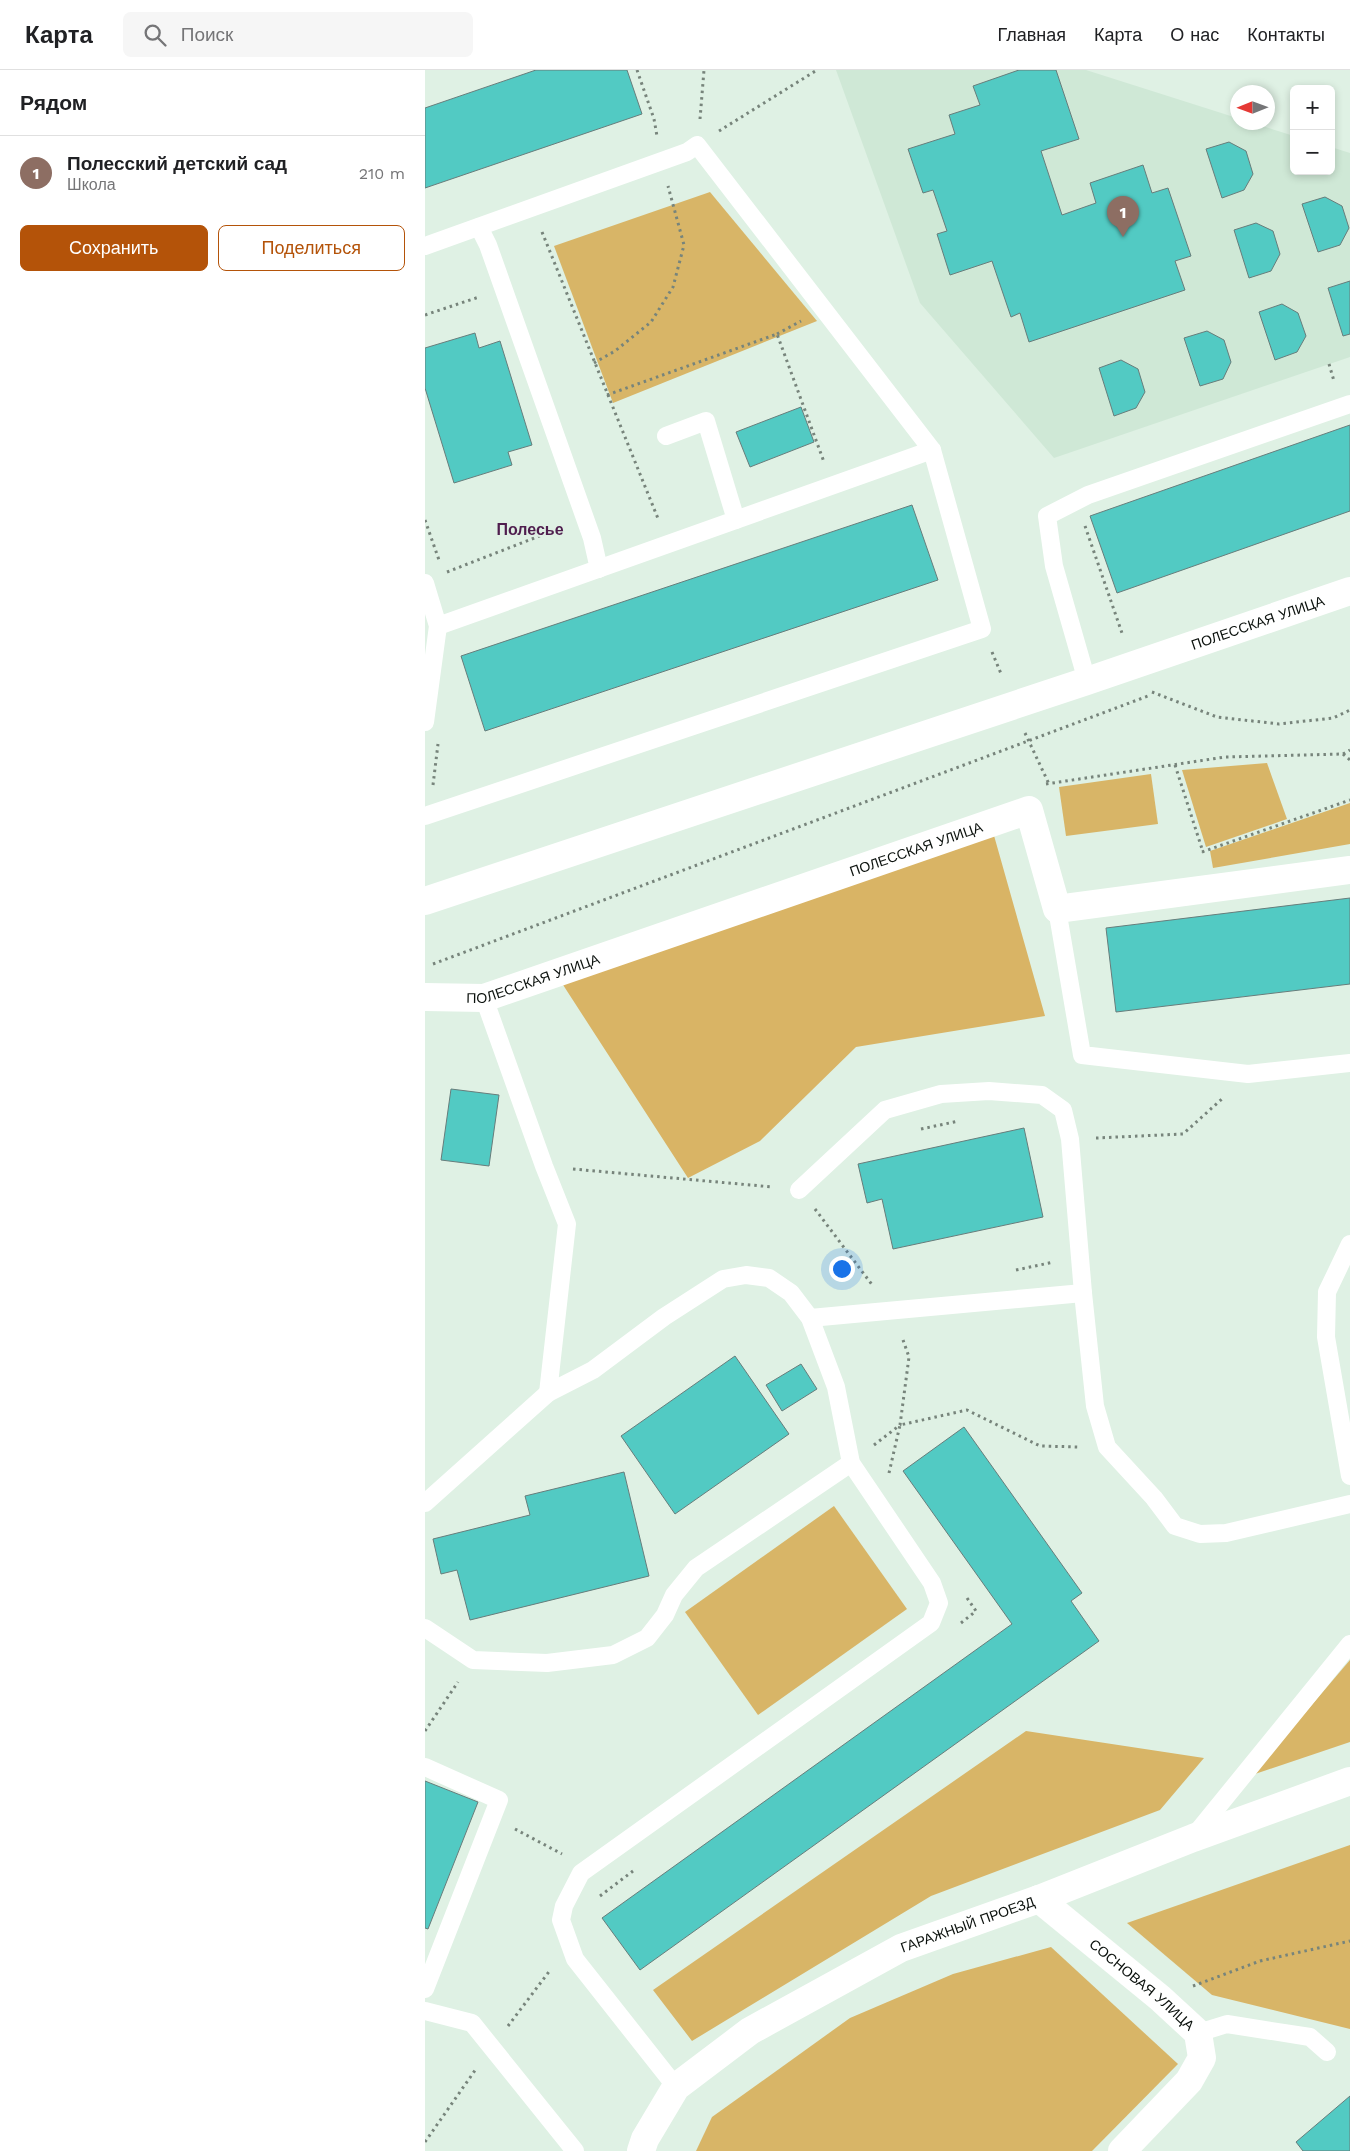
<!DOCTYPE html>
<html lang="ru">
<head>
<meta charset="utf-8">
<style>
  :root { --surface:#fff; --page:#f6f6f6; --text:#202124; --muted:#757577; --line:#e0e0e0; --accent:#b45309 }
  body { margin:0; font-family:"Work Sans",sans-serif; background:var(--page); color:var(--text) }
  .controls { position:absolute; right:15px; top:15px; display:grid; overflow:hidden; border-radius:8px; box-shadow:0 2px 8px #0003 }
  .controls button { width:45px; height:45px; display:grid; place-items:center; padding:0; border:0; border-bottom:1px solid var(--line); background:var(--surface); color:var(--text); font:25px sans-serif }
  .compass { position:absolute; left:805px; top:15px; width:45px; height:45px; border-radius:50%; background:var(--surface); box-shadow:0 2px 8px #0003; rotate:269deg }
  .you { position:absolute; left:416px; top:1198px; width:18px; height:18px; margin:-12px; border:4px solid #fff; border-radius:50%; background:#1a73e8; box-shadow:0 0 0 8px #1a73e833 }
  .badge { display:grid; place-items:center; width:32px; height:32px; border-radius:50%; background:var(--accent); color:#fff; font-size:16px; font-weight:700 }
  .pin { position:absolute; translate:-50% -41px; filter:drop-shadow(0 1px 2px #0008) }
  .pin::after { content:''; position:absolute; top:26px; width:18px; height:15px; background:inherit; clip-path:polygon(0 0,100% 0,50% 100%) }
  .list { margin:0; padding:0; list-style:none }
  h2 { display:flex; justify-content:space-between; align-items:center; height:65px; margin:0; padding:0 20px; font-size:21px }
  h2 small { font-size:16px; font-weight:400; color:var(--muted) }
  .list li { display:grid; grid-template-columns:32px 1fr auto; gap:15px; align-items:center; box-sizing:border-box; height:75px; padding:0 20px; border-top:1px solid var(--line) }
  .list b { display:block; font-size:19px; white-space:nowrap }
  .list p { margin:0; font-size:16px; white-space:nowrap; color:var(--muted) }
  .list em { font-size:16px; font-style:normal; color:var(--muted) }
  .actions { display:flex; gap:10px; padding:15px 20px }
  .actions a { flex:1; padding:11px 0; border:1px solid var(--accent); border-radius:8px; text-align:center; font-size:18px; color:var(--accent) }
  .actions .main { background:var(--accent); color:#fff }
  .icon { flex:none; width:28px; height:28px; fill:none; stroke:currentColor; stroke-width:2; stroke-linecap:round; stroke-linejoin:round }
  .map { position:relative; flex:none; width:925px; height:2081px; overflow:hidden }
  header { display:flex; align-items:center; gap:30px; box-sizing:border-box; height:70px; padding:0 25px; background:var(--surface); border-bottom:1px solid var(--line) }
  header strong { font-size:24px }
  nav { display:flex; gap:28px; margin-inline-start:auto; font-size:18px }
  .search { width:350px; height:45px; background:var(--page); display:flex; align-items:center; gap:12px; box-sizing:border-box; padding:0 18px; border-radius:8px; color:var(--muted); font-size:19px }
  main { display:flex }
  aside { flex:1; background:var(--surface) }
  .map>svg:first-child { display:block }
  .built { fill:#cfe8d6 }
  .green { fill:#d8b567 }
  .forest { fill:#d9b465 }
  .building { fill:#52cac3; stroke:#677d7b }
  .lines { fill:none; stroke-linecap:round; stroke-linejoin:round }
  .path { stroke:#77847b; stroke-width:3; stroke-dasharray:2.5 4; stroke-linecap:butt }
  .lane { stroke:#fff; stroke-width:18 }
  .street { stroke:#fff; stroke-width:28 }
  .labels { text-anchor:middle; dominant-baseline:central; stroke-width:4; stroke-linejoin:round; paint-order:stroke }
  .street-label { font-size:14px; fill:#0b110d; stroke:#dff1e4 }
  .quarter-label { font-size:16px; font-weight:bold; fill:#4f1e4e; stroke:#dff1e4 }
</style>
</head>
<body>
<header>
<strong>Карта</strong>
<div class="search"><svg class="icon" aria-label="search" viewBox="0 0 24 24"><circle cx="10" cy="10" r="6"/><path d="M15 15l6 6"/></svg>Поиск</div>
<nav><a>Главная</a><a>Карта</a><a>О нас</a><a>Контакты</a></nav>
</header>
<main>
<aside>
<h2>Рядом<small></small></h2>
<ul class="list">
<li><span class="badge" style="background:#8d6e63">1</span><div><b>Полесский детский сад</b><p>Школа</p></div><em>210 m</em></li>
</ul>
<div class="actions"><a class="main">Сохранить</a><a>Поделиться</a></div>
</aside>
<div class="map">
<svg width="925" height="2081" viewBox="0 0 925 2081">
  <rect width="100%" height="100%" fill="#dff1e4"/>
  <!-- built -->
  <path class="built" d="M411,0H661L812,48V52L828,53L869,66V101H906V77L925,83V287L629,388L495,233Z"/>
  <!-- green -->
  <g class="green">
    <path d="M285,122L392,251L188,333L129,176Z"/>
    <path d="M842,693L862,749L781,777L757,700Z"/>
    <path d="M726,704L733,754L641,766L634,717Z"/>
    <path d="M925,733V774L788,798L785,781Z"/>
    <path d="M409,1436L482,1539L333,1645L260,1542Z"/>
    <path d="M925,1590V1672L827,1705Z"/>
    <path d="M601,1661L779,1688L735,1740L506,1826L267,1971L228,1920Z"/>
    <path d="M925,1775V1959L787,1925L702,1853Z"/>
    <path d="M626,1877L753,1994L667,2081H271L287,2047L425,1948L528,1904Z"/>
  </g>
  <!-- forest -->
  <path class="forest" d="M568,762L620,946L431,977L335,1071L263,1108L131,904Z"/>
  <!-- building -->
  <g class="building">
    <path d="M111,0H202L217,44L0,118V38Z"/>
    <path d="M594,0H631L654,69L616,81L637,145L671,133L665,113L718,95L727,123L743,118L766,186L750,191L760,220L604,272L595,243L586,247L567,191L525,205L512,164L522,161L508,120L498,123L483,79L530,64L524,45L555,35L548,16Z"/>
    <path d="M804,72L821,81L828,104L819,120L797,128L781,79Z"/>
    <path d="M900,127L917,136L924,158L915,175L893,182L877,134Z"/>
    <path d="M831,153L848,161L855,184L846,201L824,208L809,160Z"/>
    <path d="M925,211V264L918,266L903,218Z"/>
    <path d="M857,234L873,243L881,266L872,282L850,290L834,242Z"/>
    <path d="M782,261L799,270L806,292L798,309L775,316L759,268Z"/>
    <path d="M50,263L54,278L75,271L107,375L83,382L87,395L29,413L0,318V278Z"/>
    <path d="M696,290L713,299L720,322L711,338L689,346L674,298Z"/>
    <path d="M376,337L389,372L325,397L311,362Z"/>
    <path d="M925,355V441L692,523L665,446Z"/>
    <path d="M487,435L513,510L60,661L36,586Z"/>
    <path d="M925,828V914L691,942L681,858Z"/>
    <path d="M26,1019L74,1025L64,1096L16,1090Z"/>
    <path d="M599,1058L618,1147L468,1179L457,1129L442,1133L433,1094Z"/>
    <path d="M310,1286L364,1364L250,1444L196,1366Z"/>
    <path d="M376,1294L392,1319L357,1341L341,1315Z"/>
    <path d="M539,1357L657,1523L646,1531L674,1571L215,1900L177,1848L587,1554L478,1401Z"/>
    <path d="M199,1402L224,1506L45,1550L32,1500L16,1504L8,1469L105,1445L100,1426Z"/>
    <path d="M0,1711L53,1732L3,1859L0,1858Z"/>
    <path d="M925,2026V2081H878L871,2072Z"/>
  </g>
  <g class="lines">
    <!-- path -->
    <g class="path">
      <path d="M212,0L229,49L232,66"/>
      <path d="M275,49L279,0"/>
      <path d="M294,61L392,0"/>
      <path d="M117,162L234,451"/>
      <path d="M0,245L54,227"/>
      <path d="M352,264L376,251"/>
      <path d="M169,293L190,281L226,252L248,217L259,175L243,116"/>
      <path d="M904,294L909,311"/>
      <path d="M182,325L352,264L399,392"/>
      <path d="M0,450L14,490"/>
      <path d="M660,456L698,566"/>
      <path d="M22,502L135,458"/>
      <path d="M567,582L577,606"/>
      <path d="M727,622L792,647L854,654L908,648L925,640"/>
      <path d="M600,663L624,714"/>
      <path d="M918,684L925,690"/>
      <path d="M750,695L778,782"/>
      <path d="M621,714L800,687L918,684L925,680"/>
      <path d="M8,715L13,674"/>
      <path d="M777,782L925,730"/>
      <path d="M8,894L723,626"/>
      <path d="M496,1059L534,1051"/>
      <path d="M671,1068L758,1064L798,1028"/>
      <path d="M148,1099L348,1117"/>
      <path d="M390,1139L448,1216"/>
      <path d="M591,1200L629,1192"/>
      <path d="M449,1375L475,1355L484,1287L477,1267"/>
      <path d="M464,1403L475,1355L542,1340L615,1376L654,1377"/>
      <path d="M536,1553L551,1541L540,1525"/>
      <path d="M0,1661L33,1612"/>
      <path d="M90,1759L137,1784"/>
      <path d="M175,1826L208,1801"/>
      <path d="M768,1916L835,1891L925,1871"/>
      <path d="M83,1956L126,1899"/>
      <path d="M0,2072L51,1999"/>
    </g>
    <!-- lane -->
    <g class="lane">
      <path d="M54,157L63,175L167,468L174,499"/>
      <path d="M0,176L262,82L272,75L507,380L13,556"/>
      <path d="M241,366L281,351L311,450"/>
      <path d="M0,513L13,556L0,652"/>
      <path d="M662,611L629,496L622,446L663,425L925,334"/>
      <path d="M0,746L557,559L507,380"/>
      <path d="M632,839L657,985L823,1004L925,993"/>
      <path d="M59,928L119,1096L142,1154L123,1323L168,1300L239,1247L298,1209L321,1205L344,1208L366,1223L385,1248L411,1317L426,1393L507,1513L514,1533L506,1553L156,1803L139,1836L136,1850L150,1889L251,2017"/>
      <path d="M374,1120L460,1040L516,1024L564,1021L617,1025L638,1040L645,1069L658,1223L670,1336L682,1377L729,1428L750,1456L775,1464L801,1463L925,1434"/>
      <path d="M925,1174L902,1222L901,1267L925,1406"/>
      <path d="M385,1248L658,1223"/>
      <path d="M0,1433L123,1323"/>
      <path d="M0,1558L48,1590L122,1593L188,1585L222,1568L240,1545L249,1525L271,1498L426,1393"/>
      <path d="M0,1697L74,1730L0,1919"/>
      <path d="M769,1766L925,1574"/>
      <path d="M0,1941L47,1953L150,2081"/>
      <path d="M773,1963L802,1954L885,1967L902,1982"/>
    </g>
    <!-- street -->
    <g class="street">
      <path id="s1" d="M0,831L662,611L925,521"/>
      <path id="s2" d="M0,927L59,928L604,740L632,839L925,800"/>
      <path id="s3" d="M614,1829L735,1928L773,1963L777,1988L764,2011L697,2081"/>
      <path id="s4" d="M216,2081L220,2069L251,2017L325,1961L476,1878L614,1829L768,1768L925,1711"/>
    </g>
  </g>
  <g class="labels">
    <!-- street labels -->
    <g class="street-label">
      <text stroke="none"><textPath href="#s1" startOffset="878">ПОЛЕССКАЯ УЛИЦА</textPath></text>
      <text stroke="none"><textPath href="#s2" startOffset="516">ПОЛЕССКАЯ УЛИЦА</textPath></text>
      <text stroke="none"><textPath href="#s2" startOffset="111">ПОЛЕССКАЯ УЛИЦА</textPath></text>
      <text stroke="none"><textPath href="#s4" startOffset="409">ГАРАЖНЫЙ ПРОЕЗД</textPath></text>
      <text stroke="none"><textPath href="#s3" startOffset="134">СОСНОВАЯ УЛИЦА</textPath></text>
    </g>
    <!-- quarter labels -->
    <g class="quarter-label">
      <text x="105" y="459">Полесье</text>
    </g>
  </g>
</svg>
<div class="controls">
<button>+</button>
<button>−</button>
</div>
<svg class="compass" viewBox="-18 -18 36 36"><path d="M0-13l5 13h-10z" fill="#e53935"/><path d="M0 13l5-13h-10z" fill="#757577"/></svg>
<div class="you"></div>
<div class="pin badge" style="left:698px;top:167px;background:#8d6e63">1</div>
</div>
</main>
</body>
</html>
